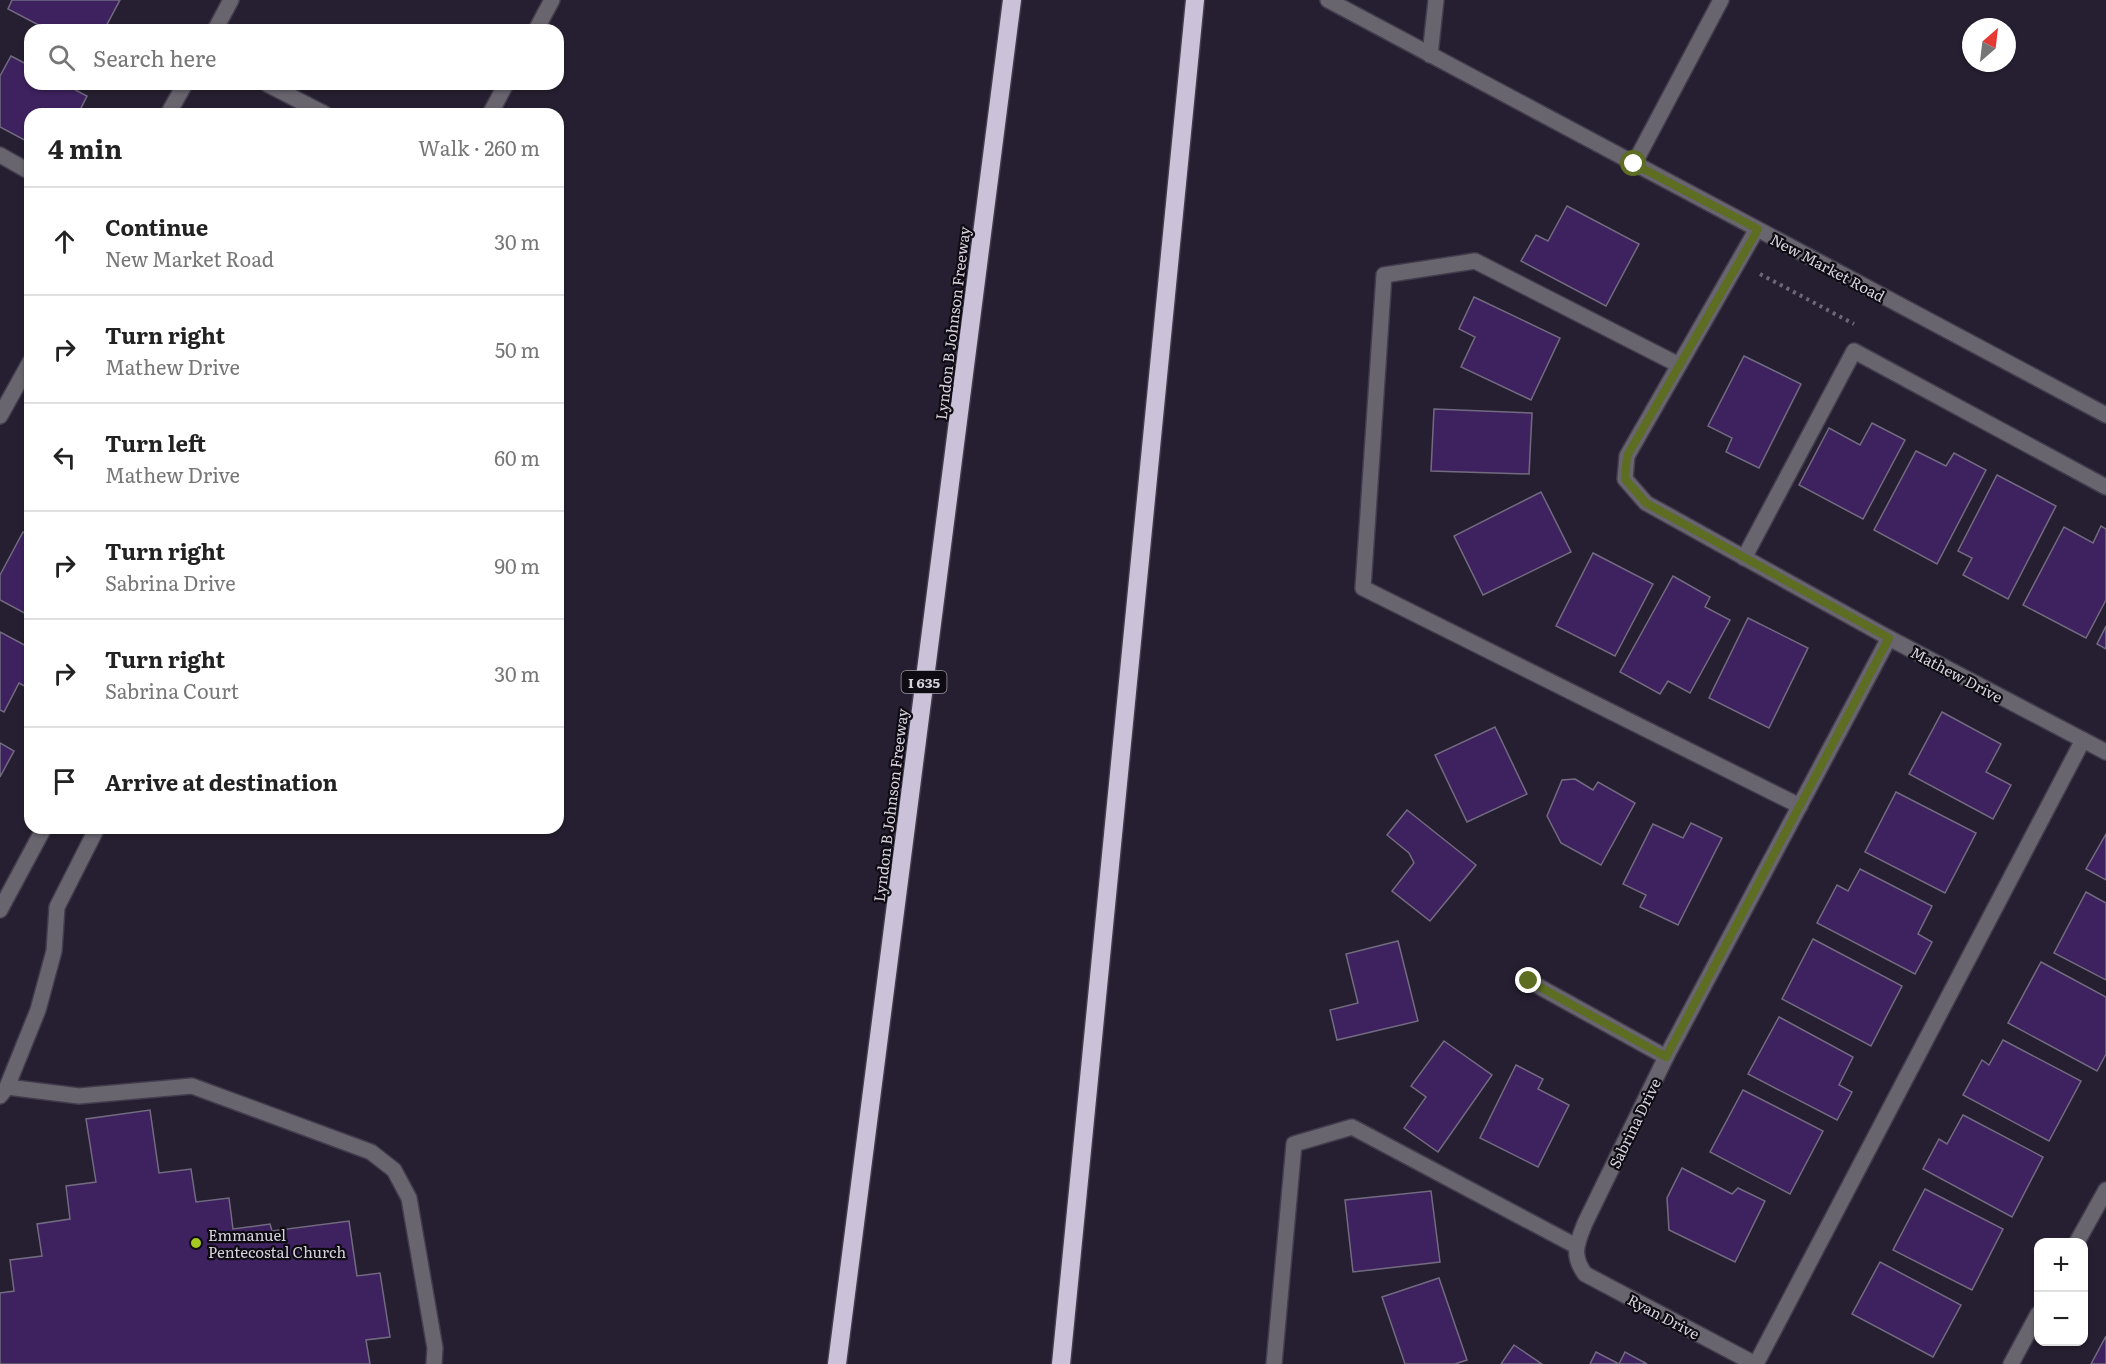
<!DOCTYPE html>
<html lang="en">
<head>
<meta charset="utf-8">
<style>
  :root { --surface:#fff; --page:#f6f6f6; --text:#222; --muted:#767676; --line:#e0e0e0 }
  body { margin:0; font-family:Literata,serif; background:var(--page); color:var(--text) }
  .controls { position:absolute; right:18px; bottom:18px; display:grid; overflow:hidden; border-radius:12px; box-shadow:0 2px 4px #0004 }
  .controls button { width:54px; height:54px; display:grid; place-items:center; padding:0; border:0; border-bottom:2px solid var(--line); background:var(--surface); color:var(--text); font:30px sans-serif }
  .compass { position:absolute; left:1962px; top:18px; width:54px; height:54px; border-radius:50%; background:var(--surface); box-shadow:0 2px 4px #0004; rotate:28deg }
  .stop { position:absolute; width:18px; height:18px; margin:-14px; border:4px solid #5d6d22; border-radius:50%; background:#fff }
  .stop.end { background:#5d6d22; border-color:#fff; box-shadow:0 2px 6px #0008 }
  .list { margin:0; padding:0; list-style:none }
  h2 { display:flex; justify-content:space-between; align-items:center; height:78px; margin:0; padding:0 24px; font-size:26px }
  h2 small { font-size:20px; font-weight:400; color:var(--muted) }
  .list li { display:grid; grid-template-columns:39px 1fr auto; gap:18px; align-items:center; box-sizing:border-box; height:108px; padding:0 24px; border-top:2px solid var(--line) }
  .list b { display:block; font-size:22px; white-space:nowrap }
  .list p { margin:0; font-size:20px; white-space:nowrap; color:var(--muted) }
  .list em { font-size:20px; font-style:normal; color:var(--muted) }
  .icon { flex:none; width:33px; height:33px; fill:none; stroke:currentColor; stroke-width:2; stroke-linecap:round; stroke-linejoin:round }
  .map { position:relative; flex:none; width:2106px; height:1364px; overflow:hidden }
  .search { position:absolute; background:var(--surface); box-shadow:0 2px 4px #0004; left:24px; top:24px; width:540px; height:66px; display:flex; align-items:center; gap:15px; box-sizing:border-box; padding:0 21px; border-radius:18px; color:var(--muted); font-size:22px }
  .panel { position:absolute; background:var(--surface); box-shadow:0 2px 4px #0004; left:24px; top:108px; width:540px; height:726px; border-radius:18px }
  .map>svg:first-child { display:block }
  .building { fill:#3e225f; stroke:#726b80; stroke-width:1.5 }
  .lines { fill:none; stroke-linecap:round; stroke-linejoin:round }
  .minor-casing { stroke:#423c4d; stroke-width:18 }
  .highway-casing { stroke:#423c4d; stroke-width:21 }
  .path { stroke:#6d6777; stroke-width:4; stroke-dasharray:3 4.5; stroke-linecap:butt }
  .minor { stroke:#68656f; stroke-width:15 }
  .highway { stroke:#cbc2da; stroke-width:18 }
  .route { stroke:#5d6d22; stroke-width:8 }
  .poi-dot { fill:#a6c822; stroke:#0e0b12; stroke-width:2 }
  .labels { text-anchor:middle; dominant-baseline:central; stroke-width:4.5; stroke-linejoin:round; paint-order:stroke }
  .shield { fill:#0e0b12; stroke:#9a96a1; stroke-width:1.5 }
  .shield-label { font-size:14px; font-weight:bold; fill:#d6d2de }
  .street-label { font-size:15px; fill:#d6d2de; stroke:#0e0b12 }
  .poi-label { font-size:15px; fill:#d6d2de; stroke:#0e0b12; text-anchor:start }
</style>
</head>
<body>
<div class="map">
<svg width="2106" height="1364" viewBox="0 0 2106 1364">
  <rect width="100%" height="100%" fill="#261f31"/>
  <!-- building -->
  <g class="building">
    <path d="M12,0H120L104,30H48L8,9Z"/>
    <path d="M11,56L30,66V84H64L87,96L78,114H30V143L0,127V76Z"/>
    <path d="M1567,206L1639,244L1606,306L1521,261L1536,235L1548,241Z"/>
    <path d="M1474,297L1560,338L1531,400L1461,367L1475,337L1459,329Z"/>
    <path d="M1744,356L1801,384L1759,468L1726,452L1732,438L1708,426Z"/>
    <path d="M1434,409L1532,413L1529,474L1431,471Z"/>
    <path d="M1872,423L1905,440L1863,519L1799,485L1829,428L1860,445Z"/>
    <path d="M1916,451L1946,466L1954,453L1986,470L1937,564L1874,530Z"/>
    <path d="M1997,475L2056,506L2008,599L1963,575L1972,558L1958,551Z"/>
    <path d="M1541,492L1571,552L1483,595L1454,536Z"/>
    <path d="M2101,526L2106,529V600L2086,638L2023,605L2064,527L2093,543Z"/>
    <path d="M23,532L30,536V616L0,600V575Z"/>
    <path d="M1593,553L1653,584L1615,656L1556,626Z"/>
    <path d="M1673,576L1710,597L1705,607L1730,620L1690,693L1668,681L1660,694L1620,672Z"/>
    <path d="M1748,618L1808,648L1769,728L1709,698Z"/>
    <path d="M2106,626V649L2097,644Z"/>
    <path d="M0,632L30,648V689L19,683L4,712L0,710Z"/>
    <path d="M1942,712L2001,744L1986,772L2011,785L1993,819L1909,774Z"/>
    <path d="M1495,727L1527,794L1467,822L1435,755Z"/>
    <path d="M0,743L14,751L0,777Z"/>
    <path d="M1575,779L1593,790L1598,782L1635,803L1601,865L1561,843L1547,816L1562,780Z"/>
    <path d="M1896,792L1976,833L1945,893L1865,852Z"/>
    <path d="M1407,810L1476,865L1430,921L1392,891L1414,863L1409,853L1387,835Z"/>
    <path d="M1691,823L1722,838L1678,925L1640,907L1646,895L1623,884L1653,824L1683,838Z"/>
    <path d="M2106,834V880L2086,869Z"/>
    <path d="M1860,869L1932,906L1918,934L1932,942L1915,974L1817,923L1837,885L1848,891Z"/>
    <path d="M2086,892L2106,903V980L2054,953Z"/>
    <path d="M1813,939L1902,986L1871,1046L1782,999Z"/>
    <path d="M1398,941L1418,1021L1337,1040L1330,1010L1358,1003L1346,954Z"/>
    <path d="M2041,962L2106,997V1054L2097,1071L2008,1023Z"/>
    <path d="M1779,1017L1853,1057L1839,1085L1852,1092L1837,1120L1748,1074Z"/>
    <path d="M2003,1040L2081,1081L2049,1141L1963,1095L1982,1060L1989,1065Z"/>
    <path d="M1444,1041L1492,1075L1438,1152L1404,1128L1426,1097L1411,1086Z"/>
    <path d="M1516,1065L1543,1079L1538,1089L1569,1105L1538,1167L1480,1138Z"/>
    <path d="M1743,1090L1823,1131L1790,1194L1710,1152Z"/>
    <path d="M150,1110L159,1173L191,1169L196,1202L229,1198L233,1229L270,1224L272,1231L349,1221L357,1276L380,1273L390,1337L366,1340L370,1364H0V1293L14,1291L10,1260L42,1256L37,1224L70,1219L66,1186L96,1182L86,1119Z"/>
    <path d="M1963,1115L2043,1157L2012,1217L1923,1169L1939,1139L1947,1144Z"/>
    <path d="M1682,1168L1732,1194L1738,1188L1765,1201L1735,1262L1669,1230L1667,1198Z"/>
    <path d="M1925,1189L2003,1229L1972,1290L1893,1250Z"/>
    <path d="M1431,1191L1440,1262L1353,1272L1345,1200Z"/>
    <path d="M1880,1262L1961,1305L1933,1357L1852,1314Z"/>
    <path d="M1439,1278L1467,1360L1455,1364H1405L1382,1297Z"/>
    <path d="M2106,1336V1364H2091Z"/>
    <path d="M1514,1345L1542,1364H1501Z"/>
    <path d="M1596,1352L1619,1364L1625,1352L1647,1364H1590Z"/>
  </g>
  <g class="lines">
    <defs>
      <g id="minor">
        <path d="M1328,0L2106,415"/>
        <path d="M215,30L231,0"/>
        <path d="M536,30L552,0"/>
        <path d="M1430,55L1436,0"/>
        <path d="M267,84L325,114"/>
        <path d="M168,114L185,84"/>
        <path d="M490,114L506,84"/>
        <path d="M0,155L30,172"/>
        <path d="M1634,164L1721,0"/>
        <path d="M1757,229L1627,456L1625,479L1646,503L1889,638L2106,752"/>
        <path d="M1679,365L1475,261L1384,275L1363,588L1800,806"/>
        <path d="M0,416L30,362"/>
        <path d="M1744,558L1854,351L2106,487"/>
        <path d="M0,910L44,828"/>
        <path d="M1529,981L1666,1057"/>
        <path d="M7,1087L79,1096L192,1086L371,1152L394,1170L409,1198L435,1348L434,1364"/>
        <path d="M0,1096L7,1087L38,1010L54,951L57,907L97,828"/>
        <path d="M2077,1242L2106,1190"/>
        <path d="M1274,1364L1294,1144L1352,1127L1576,1246"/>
        <path d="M1755,1364L1585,1274C1571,1255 1577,1243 1585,1223L1666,1057L1889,638"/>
        <path d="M1756,1364L2083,740"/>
        <path d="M2011,1364L2038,1314"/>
      </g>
      <g id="highway">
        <path d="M837,1364L1012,0"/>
        <path d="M1061,1364L1195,0"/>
      </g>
    </defs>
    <!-- minor casing -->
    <use href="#minor" class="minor-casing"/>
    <!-- highway casing -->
    <use href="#highway" class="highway-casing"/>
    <!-- path -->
    <path class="path" d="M1760,274L1854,324"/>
    <!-- minor -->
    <use href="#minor" class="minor"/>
    <!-- highway -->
    <use href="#highway" class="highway"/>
  </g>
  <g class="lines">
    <!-- route -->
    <path class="route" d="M1529,981L1666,1057L1889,638L1646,503L1625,479L1627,456L1758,229L1634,164"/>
  </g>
  <!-- markers -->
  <circle class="poi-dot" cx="196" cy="1243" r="6"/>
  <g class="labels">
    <!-- shield labels -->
    <rect class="shield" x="901.5" y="671" width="45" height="22" rx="4.5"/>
    <g class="shield-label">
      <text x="924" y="682">I 635</text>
    </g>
    <!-- street labels -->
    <g class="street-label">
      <text transform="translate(1828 267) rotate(28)">New Market Road</text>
      <text transform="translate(952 323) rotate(-83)">Lyndon B Johnson Freeway</text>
      <text transform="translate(1957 674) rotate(28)">Mathew Drive</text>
      <text transform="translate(890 805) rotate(-83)">Lyndon B Johnson Freeway</text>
      <text transform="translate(1634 1123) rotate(-64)">Sabrina Drive</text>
      <text transform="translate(1664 1316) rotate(28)">Ryan Drive</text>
    </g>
    <!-- poi labels -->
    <g class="poi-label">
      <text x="208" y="1234">Emmanuel<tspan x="208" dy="17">Pentecostal Church</tspan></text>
    </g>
  </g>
</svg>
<div class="controls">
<button>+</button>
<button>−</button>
</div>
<svg class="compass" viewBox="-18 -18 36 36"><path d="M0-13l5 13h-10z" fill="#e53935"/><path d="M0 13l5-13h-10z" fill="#767676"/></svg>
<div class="stop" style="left:1634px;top:164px"></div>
<div class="stop end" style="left:1529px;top:981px"></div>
<div class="search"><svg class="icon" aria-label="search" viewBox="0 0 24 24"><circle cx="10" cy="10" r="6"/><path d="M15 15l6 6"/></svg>Search here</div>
<section class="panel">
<h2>4 min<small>Walk · 260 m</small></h2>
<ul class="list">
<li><svg class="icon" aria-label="ahead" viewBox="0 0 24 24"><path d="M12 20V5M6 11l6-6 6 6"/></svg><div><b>Continue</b><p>New Market Road</p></div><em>30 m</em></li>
<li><svg class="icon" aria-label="right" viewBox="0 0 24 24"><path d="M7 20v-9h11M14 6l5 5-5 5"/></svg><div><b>Turn right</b><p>Mathew Drive</p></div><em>50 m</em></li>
<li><svg class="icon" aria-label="left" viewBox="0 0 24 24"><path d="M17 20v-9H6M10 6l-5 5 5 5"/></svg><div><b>Turn left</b><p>Mathew Drive</p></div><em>60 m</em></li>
<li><svg class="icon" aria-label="right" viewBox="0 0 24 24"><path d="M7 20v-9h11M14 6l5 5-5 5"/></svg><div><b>Turn right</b><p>Sabrina Drive</p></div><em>90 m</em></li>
<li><svg class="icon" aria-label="right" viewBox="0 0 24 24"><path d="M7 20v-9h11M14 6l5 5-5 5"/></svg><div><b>Turn right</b><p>Sabrina Court</p></div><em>30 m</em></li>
<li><svg class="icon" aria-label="arrive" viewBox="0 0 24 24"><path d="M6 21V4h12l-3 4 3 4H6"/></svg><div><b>Arrive at destination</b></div></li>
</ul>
</section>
</div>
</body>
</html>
